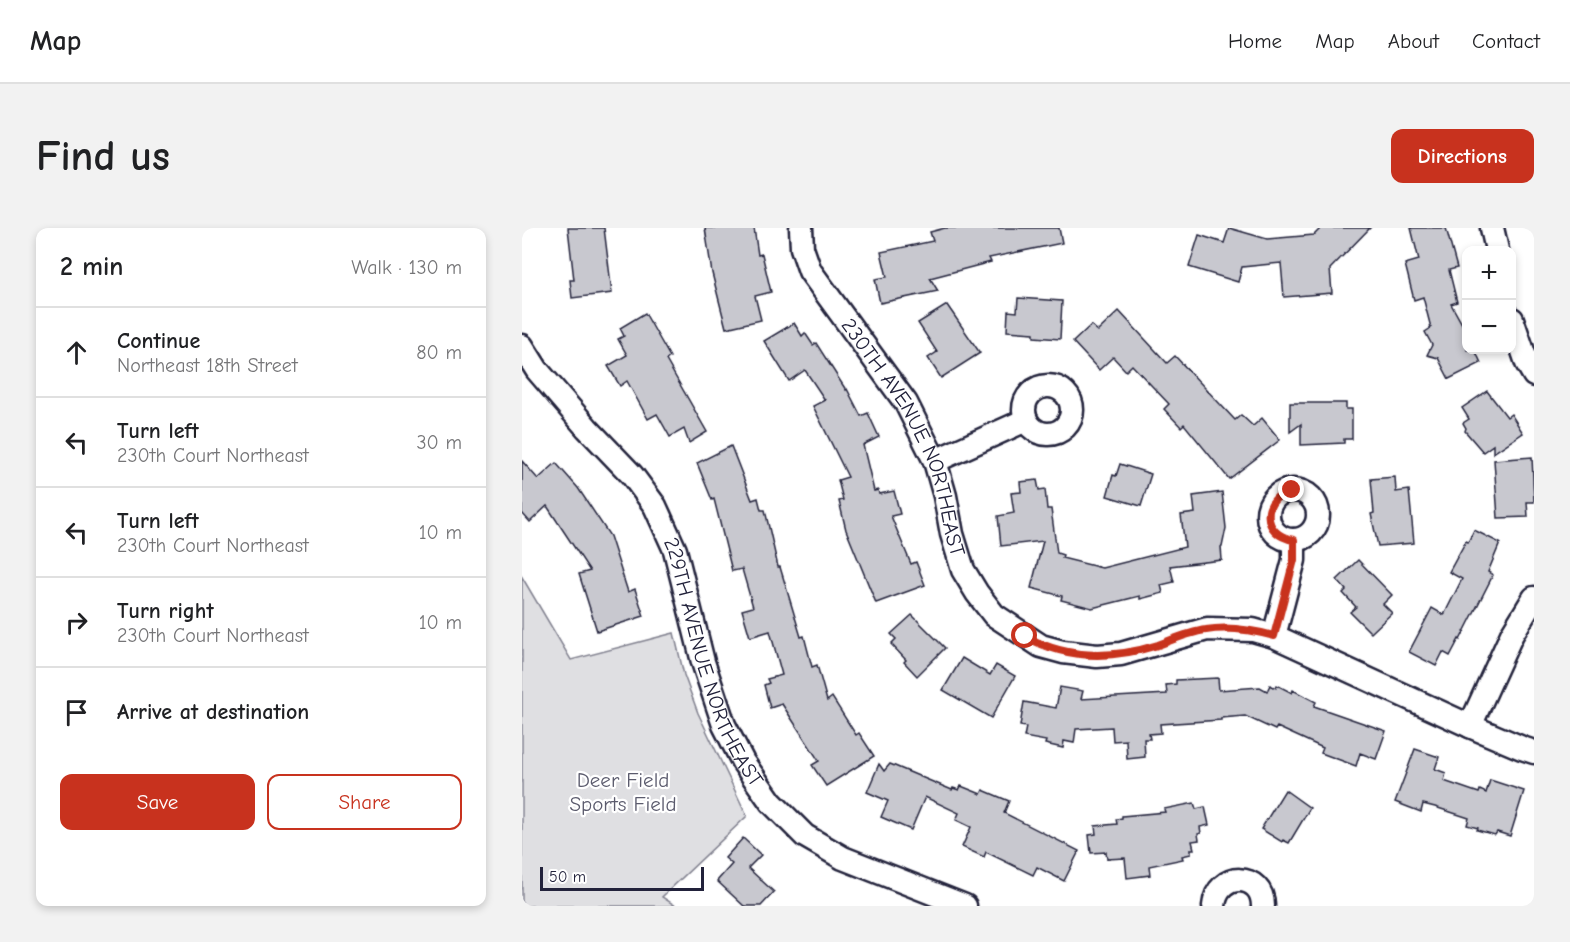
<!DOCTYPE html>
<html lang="en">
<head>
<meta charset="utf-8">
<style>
  :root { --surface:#fff; --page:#f2f2f2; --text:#202124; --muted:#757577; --line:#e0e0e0; --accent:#c8321e }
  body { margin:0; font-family:"Comic Neue",sans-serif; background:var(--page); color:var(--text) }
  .controls { position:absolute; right:18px; top:18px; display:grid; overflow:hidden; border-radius:12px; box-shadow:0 3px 9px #0003 }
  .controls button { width:54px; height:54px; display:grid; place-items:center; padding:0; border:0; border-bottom:2px solid var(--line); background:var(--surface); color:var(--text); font:30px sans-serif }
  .scale { position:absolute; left:18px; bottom:15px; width:164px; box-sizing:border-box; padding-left:6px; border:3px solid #22223b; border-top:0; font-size:16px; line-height:21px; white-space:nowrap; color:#22223b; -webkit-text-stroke:4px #fff; paint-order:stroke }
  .stop { position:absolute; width:18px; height:18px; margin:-14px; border:4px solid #c8321e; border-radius:50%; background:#fff }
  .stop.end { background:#c8321e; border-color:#fff; box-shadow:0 2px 6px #0008 }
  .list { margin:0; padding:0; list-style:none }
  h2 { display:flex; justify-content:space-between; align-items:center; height:78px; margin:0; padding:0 24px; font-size:26px }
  h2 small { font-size:20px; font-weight:400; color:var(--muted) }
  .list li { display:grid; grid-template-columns:39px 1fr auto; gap:18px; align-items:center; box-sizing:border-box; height:90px; padding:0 24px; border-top:2px solid var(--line) }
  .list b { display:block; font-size:22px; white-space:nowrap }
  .list p { margin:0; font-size:20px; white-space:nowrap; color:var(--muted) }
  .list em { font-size:20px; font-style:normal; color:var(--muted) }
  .actions { display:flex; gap:12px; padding:18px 24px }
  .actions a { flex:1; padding:14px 0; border:2px solid var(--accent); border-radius:12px; text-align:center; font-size:21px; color:var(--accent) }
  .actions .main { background:var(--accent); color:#fff }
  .icon { flex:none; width:33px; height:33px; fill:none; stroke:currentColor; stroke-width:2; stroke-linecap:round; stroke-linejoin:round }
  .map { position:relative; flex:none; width:1012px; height:678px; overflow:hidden; border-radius:12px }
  header { display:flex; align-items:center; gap:36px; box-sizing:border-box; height:84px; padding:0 30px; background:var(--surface); border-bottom:2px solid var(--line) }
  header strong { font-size:28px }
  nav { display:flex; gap:33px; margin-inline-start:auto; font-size:21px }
  .intro { display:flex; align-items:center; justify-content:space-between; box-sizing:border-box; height:144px; padding:0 36px }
  h1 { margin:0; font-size:42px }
  .button { padding:15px 27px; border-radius:12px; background:var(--accent); color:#fff; font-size:21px; font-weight:700 }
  main { display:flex; gap:36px; padding:0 36px }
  aside { flex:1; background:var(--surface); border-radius:12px; box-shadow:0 3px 9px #0003 }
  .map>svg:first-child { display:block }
  .green { fill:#dfdfe2; stroke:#80808e; stroke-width:1.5 }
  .building { fill:#c8c8cf; stroke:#22223b; stroke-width:1.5 }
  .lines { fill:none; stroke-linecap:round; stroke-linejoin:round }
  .minor-casing { stroke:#22223b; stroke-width:27 }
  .minor { stroke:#fff; stroke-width:22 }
  .route { stroke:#c8321e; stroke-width:8 }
  .labels { text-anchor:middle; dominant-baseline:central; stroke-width:4.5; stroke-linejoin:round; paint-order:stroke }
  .street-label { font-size:21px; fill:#22223b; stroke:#fff }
  .park-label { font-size:21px; fill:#5b5b6d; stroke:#fff }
</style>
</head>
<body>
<header>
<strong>Map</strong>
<nav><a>Home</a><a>Map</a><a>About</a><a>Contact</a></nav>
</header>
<div class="intro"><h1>Find us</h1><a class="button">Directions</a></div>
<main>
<aside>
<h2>2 min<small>Walk · 130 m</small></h2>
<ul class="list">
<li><svg class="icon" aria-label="ahead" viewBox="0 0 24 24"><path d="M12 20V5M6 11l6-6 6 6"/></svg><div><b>Continue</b><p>Northeast 18th Street</p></div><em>80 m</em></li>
<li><svg class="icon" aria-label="left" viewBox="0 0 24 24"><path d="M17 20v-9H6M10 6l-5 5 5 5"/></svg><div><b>Turn left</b><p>230th Court Northeast</p></div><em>30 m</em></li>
<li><svg class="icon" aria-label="left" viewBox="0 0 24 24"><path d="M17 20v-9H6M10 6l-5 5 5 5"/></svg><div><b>Turn left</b><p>230th Court Northeast</p></div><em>10 m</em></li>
<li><svg class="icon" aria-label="right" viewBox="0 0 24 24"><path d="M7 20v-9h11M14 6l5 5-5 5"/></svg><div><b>Turn right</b><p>230th Court Northeast</p></div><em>10 m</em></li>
<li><svg class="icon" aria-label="arrive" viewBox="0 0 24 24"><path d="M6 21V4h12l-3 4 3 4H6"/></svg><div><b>Arrive at destination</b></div></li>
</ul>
<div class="actions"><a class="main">Save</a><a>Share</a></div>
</aside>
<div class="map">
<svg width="1012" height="678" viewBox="0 0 1012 678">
  <rect width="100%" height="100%" fill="#fff"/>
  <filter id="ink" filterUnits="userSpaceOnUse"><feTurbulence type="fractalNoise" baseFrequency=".0167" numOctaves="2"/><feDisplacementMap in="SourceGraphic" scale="12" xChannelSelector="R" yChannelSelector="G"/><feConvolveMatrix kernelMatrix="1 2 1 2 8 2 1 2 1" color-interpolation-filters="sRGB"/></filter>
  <g filter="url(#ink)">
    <!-- green -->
    <path class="green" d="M0,349L49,432L152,405L162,447L176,485L225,588L140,669L154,678H0Z"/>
    <!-- building -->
    <g class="building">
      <path d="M46,0H82L90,65L50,70L48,52H52Z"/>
      <path d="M183,0H232L236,27L240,26L249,64L233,68L239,92L204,100L190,45Z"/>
      <path d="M423,0H537L540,15L467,30L469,34L408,50L416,63L358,75L353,51L365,49L359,24L411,13L408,4Z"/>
      <path d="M707,0L745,11L792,7L799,0H848L808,41L810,65L762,69L759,35L720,39L716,54L667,39L677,7L702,15Z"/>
      <path d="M889,0H924L935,40L927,42L935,74L929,76L945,105V122H953L959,135L927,151L916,130L905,127L910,117L903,104L909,100L901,69L892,72L883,36L897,32Z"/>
      <path d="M496,70L540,73L538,111L512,109V105L485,103L486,83L495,84Z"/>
      <path d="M425,77L458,125L419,150L406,130L415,124L396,95Z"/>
      <path d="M597,83L645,135L653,128L713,192L719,187L731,198L740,190L758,212L707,251L662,196L659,199L642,181L647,176L610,137L604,143L591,129L577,142L551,114L569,97L576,103Z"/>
      <path d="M123,85L148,129L144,132L185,204L167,215L162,201L148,209L135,186L126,191L105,153L98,158L86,138L105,127L96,111L102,108L98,100Z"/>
      <path d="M272,95L280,108L283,105L291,117L294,115L324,162L325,161L339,188L346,185L357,209L341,217L352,263L356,262L357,266L372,263L378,286L369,288L389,336L394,334L403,357L354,375L324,302L317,273L321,272L316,252L326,249L291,178L303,172L283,142L267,153L242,113Z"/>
      <path d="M965,163L985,189L989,186L1001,205L971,225V217L961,224L943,203L944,200L941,195L947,191L940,180Z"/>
      <path d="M768,175H824V181H830V211H822V215L779,217V196L768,204Z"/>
      <path d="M209,218L230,272L236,270L239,282H243L256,339H258L279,409L282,408L290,439L295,437L305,473L310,469L334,507L337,505L352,528L304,558L290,537L297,533L260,476L248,480L242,457L247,455L245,451L260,447L248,403L228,409L220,382L231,379L220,341L210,343L192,271L190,272L175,235Z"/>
      <path d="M1010,229L1012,274H1005L1006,289L976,290L972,232Z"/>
      <path d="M0,233L16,251L34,235L56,260L88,308L106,364L113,361L122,388L75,403L57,346L68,343L25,278L8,294L0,285Z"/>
      <path d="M598,236L629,246L619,278L585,268L591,247L594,248Z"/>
      <path d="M873,249L874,264L887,262L892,315L856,318L849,286L852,285L849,251Z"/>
      <path d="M515,252L517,262L523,261L525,281H529L535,325L541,327L540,330L580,340L663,319L659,287L673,285L671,268L700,264L704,300L700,319H699L700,332L648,338L652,354L639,357L641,365L618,371V368L570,380L539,372L540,368L509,360L521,313L479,318L476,288L492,285L489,265L499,264L498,254Z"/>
      <path d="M952,302L978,315L966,344L971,347L938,412L937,411L928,428L921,424L914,438L887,424L910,380L922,387L940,351L927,344L944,313L946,314Z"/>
      <path d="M836,332L870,367L861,376L870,385L849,405L828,384L834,379L821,365L824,362L815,352Z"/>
      <path d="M390,387L423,420L395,448L382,434L384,432L369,416L374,411L369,406Z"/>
      <path d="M440,430L468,447L474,437L493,448L469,490L421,462Z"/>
      <path d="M696,450L697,462L738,459L745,463L748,457L754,460L755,457L770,465L771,462L794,474L792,478L864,503L854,531L838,525L834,538L799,525L801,520L755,499L753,502L723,488L699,490V492L638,496L639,505L627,506L628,511H622L623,529L605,531L604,512L591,513L590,499L554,501L552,515L542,513L541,520L523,516L524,513L502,509L504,499L498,498L502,474L534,480L538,459L561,463L559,471L645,466L644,457L654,456V452Z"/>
      <path d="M893,521L917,529L913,541L924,545L922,553L957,565L958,562L964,565L968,552L1002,563L988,608L975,604L973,607L955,602L956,600L945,597L947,590L913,579L901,576L899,584L873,574Z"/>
      <path d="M357,536L362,543L368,536L430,562L431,560L437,562L439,558L459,566L461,562L487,573L482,585L557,623L542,653L515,639L511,647L464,624L462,629L440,619L449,599L434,592L437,585L403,569L389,602L359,589L366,573L345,564Z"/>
      <path d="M763,562L788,580L767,615L761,612L760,614L739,601Z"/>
      <path d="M672,575L674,581L683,579L687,597L678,599L679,605L676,606L677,612L670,613L672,621H669V626L660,628L661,631L627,638L628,647L605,650L603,630L585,631L584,624L569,625L567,607L574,606L573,598L595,596L594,591L600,590V588L643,584L642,581Z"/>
      <path d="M221,610L239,627L226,640L252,664L239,678H222L195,653L210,636L203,630Z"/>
    </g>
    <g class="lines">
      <defs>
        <g id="minor">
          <path id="s1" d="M279,0L280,20L288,43L384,175L413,233L423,268L430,306L441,342L455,365L472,387L519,418L541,424L575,428L599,426L685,401L731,402L752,408L948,498L1000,520L1012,524"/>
          <path d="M970,0L975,22"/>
          <path d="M990,91L1005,135L1012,147"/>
          <path id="s2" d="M0,118L15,142L65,200L110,247L133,278L153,322L181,434L202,497L221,534L249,574L283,608L321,630L443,678"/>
          <circle cx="526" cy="182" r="24"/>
          <path d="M413,233L504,192"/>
          <circle cx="771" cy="287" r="25"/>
          <path d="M752,408L772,332V312"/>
          <path d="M948,498L990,406L1012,370"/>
          <path d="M692,678C695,643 741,644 741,678"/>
        </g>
      </defs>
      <!-- minor casing -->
      <use href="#minor" class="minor-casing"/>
      <!-- minor -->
      <use href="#minor" class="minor"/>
    </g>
  </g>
  <g class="lines" filter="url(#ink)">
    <!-- route -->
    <path class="route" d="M503,408C545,432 591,431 636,417C652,411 668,404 684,402C707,398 730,402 752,408L772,332V312C739,307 738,270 770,262"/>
  </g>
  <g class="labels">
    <!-- street labels -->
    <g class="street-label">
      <text stroke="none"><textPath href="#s1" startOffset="238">230TH AVENUE NORTHEAST</textPath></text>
      <text stroke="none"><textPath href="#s2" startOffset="376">229TH AVENUE NORTHEAST</textPath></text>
    </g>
    <!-- park labels -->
    <g class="park-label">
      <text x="101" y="552">Deer Field<tspan x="101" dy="24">Sports Field</tspan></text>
    </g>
  </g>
</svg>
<div class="controls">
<button>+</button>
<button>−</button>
</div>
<div class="scale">50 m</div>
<div class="stop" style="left:503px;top:408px"></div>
<div class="stop end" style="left:770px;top:262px"></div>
</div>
</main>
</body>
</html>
